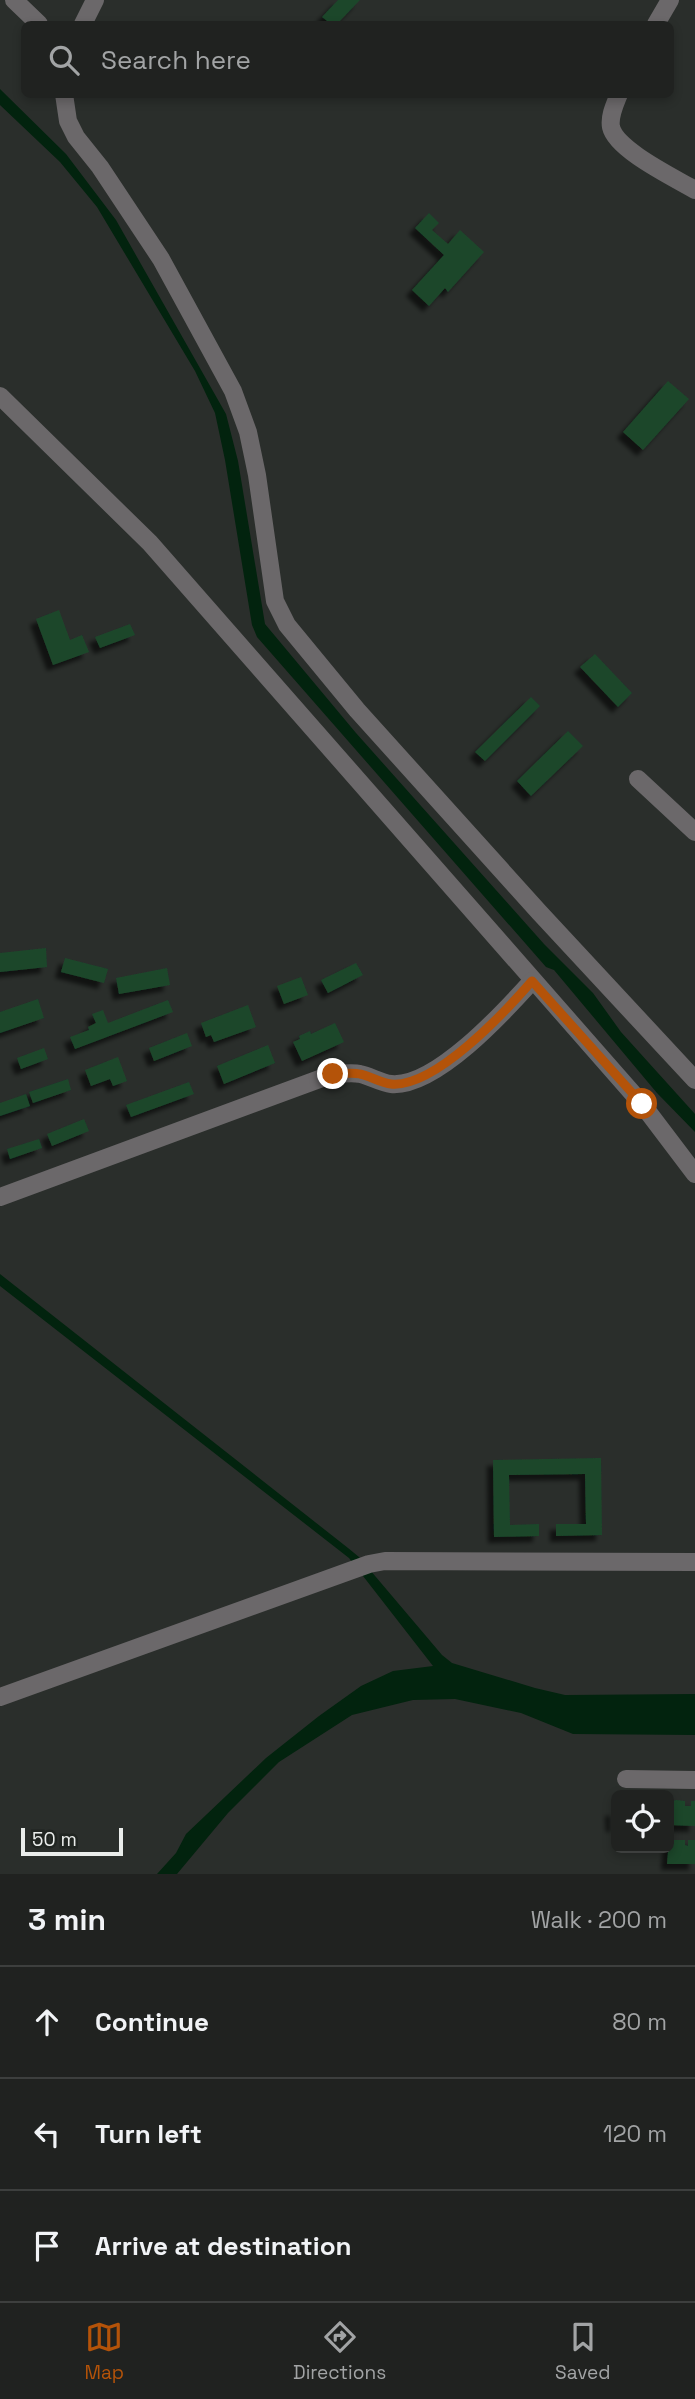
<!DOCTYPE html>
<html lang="en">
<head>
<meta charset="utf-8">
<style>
  :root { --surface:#202220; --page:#2d2f2d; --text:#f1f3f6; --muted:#a2a4a5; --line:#3d3f3e; --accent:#b45309 }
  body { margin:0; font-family:"Space Grotesk",sans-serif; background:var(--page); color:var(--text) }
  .controls { position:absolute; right:21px; bottom:21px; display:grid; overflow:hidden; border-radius:10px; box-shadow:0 4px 10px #0003 }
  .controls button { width:63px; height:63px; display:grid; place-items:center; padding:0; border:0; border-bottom:2px solid var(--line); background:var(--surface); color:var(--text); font:35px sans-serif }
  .scale { position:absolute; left:21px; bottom:18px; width:102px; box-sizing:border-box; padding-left:7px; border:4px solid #eaedeb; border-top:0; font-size:19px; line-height:24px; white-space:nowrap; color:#eaedeb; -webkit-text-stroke:5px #202521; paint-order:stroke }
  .stop { position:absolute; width:21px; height:21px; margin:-16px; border:5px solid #b45309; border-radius:50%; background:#fff }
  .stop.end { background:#b45309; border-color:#fff; box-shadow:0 2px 7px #0008 }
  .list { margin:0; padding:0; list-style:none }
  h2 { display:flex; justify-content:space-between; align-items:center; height:91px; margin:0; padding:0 28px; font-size:30px }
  h2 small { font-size:23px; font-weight:400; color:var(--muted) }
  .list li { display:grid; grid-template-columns:46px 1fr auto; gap:21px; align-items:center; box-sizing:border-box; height:112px; padding:0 28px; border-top:2px solid var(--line) }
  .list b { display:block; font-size:26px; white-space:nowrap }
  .list em { font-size:23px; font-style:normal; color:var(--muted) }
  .icon { flex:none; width:38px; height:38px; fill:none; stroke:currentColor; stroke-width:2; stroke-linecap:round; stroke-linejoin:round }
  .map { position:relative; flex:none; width:695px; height:1874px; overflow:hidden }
  .search { position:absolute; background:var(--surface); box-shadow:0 4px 10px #0003; left:21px; right:21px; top:21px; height:77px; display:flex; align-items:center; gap:18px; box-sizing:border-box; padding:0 24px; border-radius:10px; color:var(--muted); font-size:26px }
  .sheet { height:427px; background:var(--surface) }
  nav { display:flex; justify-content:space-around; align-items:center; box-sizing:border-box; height:98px; border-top:2px solid var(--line); background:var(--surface); font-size:19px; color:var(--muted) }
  nav a { display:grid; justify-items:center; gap:4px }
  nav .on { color:var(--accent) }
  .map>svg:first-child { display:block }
  .water { fill:#02230e }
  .building { fill:#1c472b; filter:url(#shadow) }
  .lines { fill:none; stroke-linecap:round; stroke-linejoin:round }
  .minor { stroke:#6b686a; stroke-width:18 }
  .route { stroke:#b45309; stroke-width:9 }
</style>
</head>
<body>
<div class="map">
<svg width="695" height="1874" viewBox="0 0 695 1874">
  <defs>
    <filter id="shadow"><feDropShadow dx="-6" dy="6" stdDeviation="2" flood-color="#0009"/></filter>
  </defs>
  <rect width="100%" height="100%" fill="#2a2e2b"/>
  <!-- water -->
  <g class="water">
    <path d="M0,89L66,154L116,220L226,414L238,461L265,624L356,733L544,944L593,993L621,1032L695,1114V1132L657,1093L554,970L546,967L257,637L252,625L225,460L215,413L195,371L97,207L60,162L0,105Z"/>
    <path d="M0,1274L348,1548L359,1557L442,1655L452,1663L535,1688L565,1695L695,1694V1735L573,1734L521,1713L455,1699L413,1700L352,1715L279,1762L228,1813L177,1874H157L176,1853L186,1834L266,1758L319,1716L361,1686L393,1671L433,1666L349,1558L0,1286Z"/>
  </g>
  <!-- building -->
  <g class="building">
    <path d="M338,0H360L337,24H331L322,17Z"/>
    <path d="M429,213L439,223L432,230L448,244L460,230L484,252L448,292L445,288L429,306L412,290L444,255L415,228Z"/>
    <path d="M668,381L689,399L643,450L623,432Z"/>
    <path d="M59,610L70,640L82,635L89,652L53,665L36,619Z"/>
    <path d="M130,624L135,635L100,648L95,637Z"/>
    <path d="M595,654L632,693L618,707L580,667Z"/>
    <path d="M531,697L540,706L485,761L475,752Z"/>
    <path d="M568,731L583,746L531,796L517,781Z"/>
    <path d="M46,948L47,967L0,972V953Z"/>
    <path d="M65,958L108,969L104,983L61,972Z"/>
    <path d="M356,963L363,975L328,993L321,980Z"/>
    <path d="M167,968L170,985L119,994L116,978Z"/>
    <path d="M301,977L308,995L284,1004L277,986Z"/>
    <path d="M38,999L44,1018L0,1033V1012Z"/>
    <path d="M168,1000L173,1012L75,1049L70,1037L89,1030L88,1027L96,1023L92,1014L103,1010L108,1023Z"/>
    <path d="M248,1005L256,1027L214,1042L211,1035L206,1037L201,1023Z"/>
    <path d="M335,1023L344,1042L302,1061L293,1042L300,1039L299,1036L310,1031L311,1034Z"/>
    <path d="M187,1033L192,1046L154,1061L149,1048Z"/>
    <path d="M268,1045L275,1063L224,1084L217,1066Z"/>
    <path d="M44,1048L48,1059L21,1069L17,1058Z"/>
    <path d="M118,1057L127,1081L113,1086L110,1079L91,1086L85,1070Z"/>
    <path d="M68,1079L71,1090L33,1103L29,1092Z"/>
    <path d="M189,1082L194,1094L131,1117L126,1105Z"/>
    <path d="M26,1094L30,1106L0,1116V1103Z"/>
    <path d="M84,1119L89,1131L52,1146L47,1134Z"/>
    <path d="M39,1139L42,1148L10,1159L7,1149Z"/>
    <path d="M601,1458L602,1535L556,1536V1524H586L585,1474L509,1475L510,1525L539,1524V1536L494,1537L493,1460Z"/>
    <path d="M676,1800L685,1801V1806H691V1801H695V1826L669,1825L670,1802Z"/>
    <path d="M611,1810H616V1826H612Z"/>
    <path d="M669,1840H685V1845L688,1846V1840H695V1864H667Z"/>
  </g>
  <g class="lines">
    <!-- minor -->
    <g class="minor">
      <path d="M14,0L39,24"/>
      <path d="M83,24L95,0"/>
      <path d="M656,24L670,0"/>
      <path d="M64,94L68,121L76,137L100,167L161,259L233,391L248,432L257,475L275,601L287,625L357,710L539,912L695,1080"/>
      <path d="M619,94C615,104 609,116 611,127C616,150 675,178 695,190"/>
      <path d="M0,396L150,543L642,1104L695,1174"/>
      <path d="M638,779L695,832"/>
      <path d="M0,1197L333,1074C342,1074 352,1072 360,1074C370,1076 381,1083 391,1084C435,1088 504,1012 532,981"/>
      <path d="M0,1697L369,1564L385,1561L695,1562"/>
      <path d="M626,1779L695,1780"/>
    </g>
  </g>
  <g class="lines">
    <!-- route -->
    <path class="route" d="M333,1074C342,1074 352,1072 360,1074C370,1076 381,1083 391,1084C435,1088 505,1012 532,981L642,1104"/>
  </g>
</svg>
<div class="controls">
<button><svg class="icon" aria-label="locate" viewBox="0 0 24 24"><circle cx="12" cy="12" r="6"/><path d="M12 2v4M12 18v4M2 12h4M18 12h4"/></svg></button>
</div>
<div class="scale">50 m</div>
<div class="stop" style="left:642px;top:1104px"></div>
<div class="stop end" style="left:333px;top:1074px"></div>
<div class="search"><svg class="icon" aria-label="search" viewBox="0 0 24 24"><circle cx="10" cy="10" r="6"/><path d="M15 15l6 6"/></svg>Search here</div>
</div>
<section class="sheet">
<h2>3 min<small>Walk · 200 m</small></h2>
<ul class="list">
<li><svg class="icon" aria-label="ahead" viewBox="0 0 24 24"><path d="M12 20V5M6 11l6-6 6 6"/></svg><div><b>Continue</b></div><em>80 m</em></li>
<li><svg class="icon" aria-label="left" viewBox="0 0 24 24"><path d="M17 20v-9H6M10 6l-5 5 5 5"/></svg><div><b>Turn left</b></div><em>120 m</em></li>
<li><svg class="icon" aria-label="arrive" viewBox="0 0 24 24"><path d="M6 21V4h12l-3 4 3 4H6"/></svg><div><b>Arrive at destination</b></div></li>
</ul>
</section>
<nav>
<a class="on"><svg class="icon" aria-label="map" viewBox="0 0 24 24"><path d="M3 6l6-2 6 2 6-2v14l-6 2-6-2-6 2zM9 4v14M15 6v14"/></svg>Map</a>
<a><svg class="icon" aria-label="directions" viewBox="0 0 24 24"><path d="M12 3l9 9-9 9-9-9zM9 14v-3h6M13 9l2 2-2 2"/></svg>Directions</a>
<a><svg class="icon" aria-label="saved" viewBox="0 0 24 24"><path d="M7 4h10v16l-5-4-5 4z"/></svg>Saved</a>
</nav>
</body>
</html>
